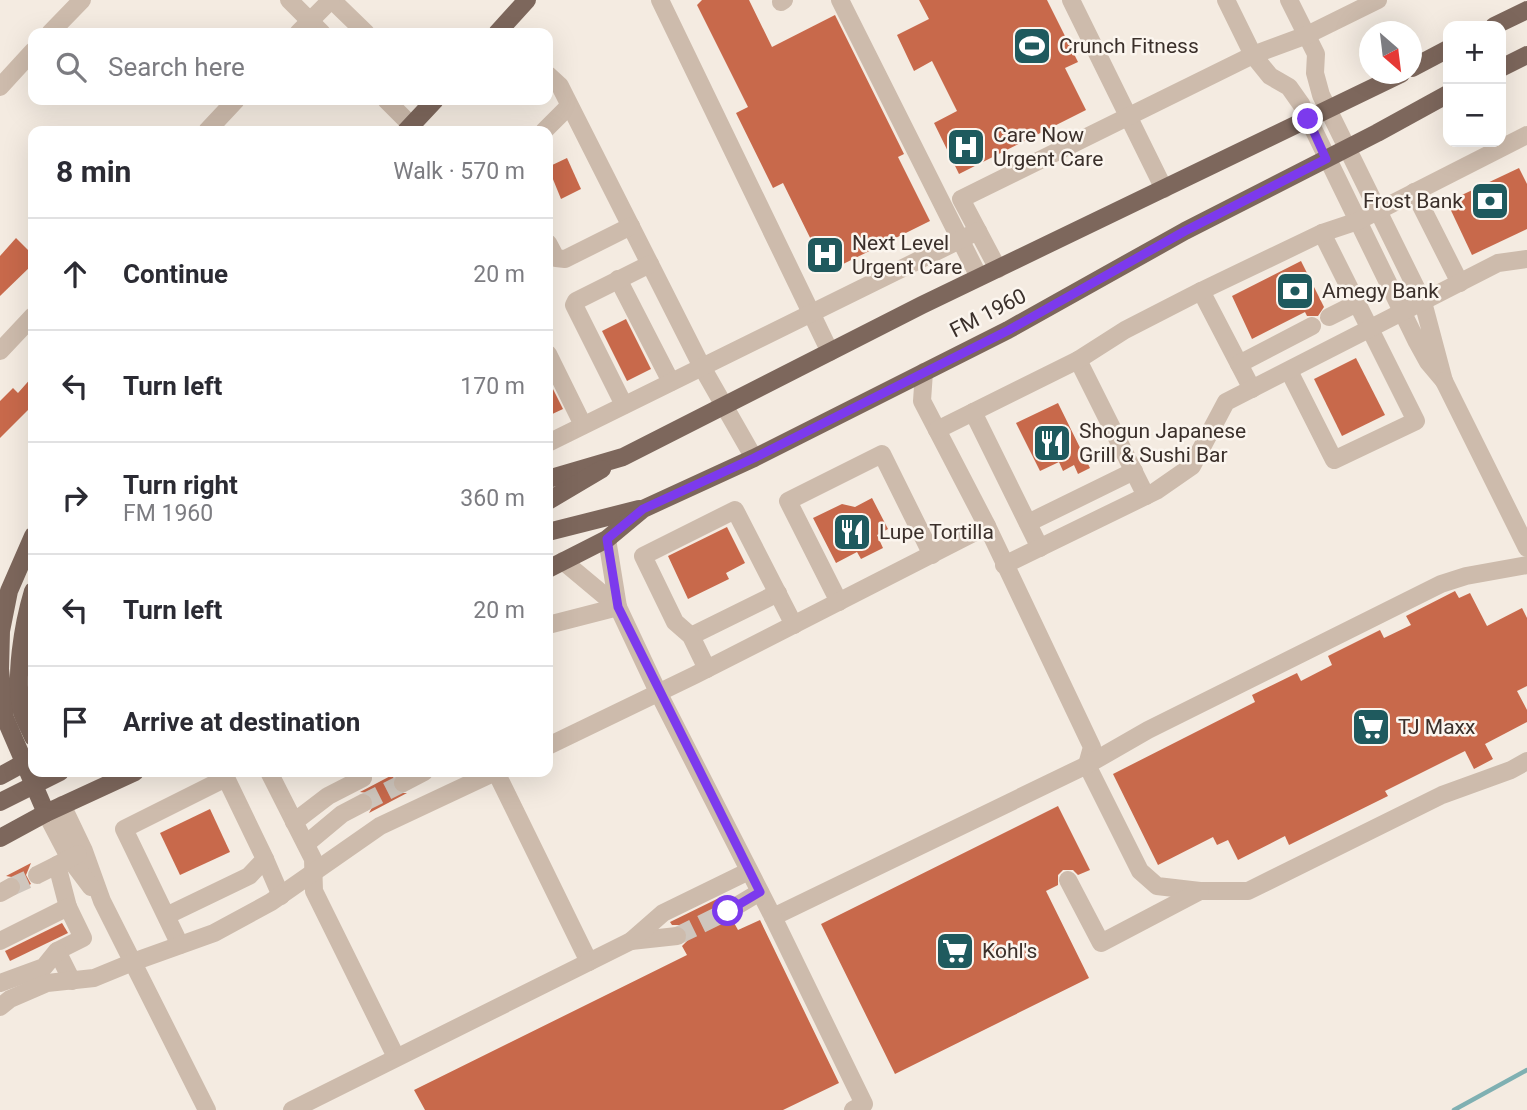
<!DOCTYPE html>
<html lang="en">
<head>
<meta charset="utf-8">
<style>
  :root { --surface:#fff; --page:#f2f2f3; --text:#2b2b33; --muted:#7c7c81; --line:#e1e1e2 }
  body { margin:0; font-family:Roboto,sans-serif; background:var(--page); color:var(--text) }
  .controls { position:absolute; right:21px; top:21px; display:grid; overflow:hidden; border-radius:14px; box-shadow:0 7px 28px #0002 }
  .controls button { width:63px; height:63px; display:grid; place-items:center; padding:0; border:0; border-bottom:2px solid var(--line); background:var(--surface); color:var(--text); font:35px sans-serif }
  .compass { position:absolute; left:1359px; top:21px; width:63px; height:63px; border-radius:50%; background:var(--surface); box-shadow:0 7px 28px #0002; rotate:152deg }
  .stop { position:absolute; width:21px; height:21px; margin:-16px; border:5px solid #7c3aed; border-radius:50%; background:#fff }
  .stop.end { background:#7c3aed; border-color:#fff; box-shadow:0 2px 7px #0008 }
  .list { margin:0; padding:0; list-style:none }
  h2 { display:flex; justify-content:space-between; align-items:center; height:91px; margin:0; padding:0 28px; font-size:30px }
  h2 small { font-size:23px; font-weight:400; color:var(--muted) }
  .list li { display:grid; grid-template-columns:46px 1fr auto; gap:21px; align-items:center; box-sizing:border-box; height:112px; padding:0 28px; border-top:2px solid var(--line) }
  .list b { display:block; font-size:26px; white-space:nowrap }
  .list p { margin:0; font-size:23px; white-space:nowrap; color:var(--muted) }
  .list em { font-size:23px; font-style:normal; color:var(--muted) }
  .icon { flex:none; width:38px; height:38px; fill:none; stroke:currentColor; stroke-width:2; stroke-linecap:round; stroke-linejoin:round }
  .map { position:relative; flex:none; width:1527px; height:1110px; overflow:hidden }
  .search { position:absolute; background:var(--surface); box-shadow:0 7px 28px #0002; left:28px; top:28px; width:525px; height:77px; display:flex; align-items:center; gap:18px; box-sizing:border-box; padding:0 24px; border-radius:14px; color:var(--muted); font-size:26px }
  .panel { position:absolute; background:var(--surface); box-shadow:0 7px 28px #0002; left:28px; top:126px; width:525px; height:651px; border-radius:14px }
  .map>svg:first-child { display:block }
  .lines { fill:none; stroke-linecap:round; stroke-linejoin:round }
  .stream { stroke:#7fb0b2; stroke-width:4.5 }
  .building { fill:#c8694b }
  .minor-tunnel { stroke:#cfc6bd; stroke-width:18; stroke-dasharray:18 9; stroke-linecap:butt }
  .minor { stroke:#cdbbac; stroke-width:18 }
  .major { stroke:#7d675c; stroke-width:18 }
  .major-bridge { stroke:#7d675c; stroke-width:18 }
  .route { stroke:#7c3aed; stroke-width:9 }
  .labels { text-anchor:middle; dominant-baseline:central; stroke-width:5; stroke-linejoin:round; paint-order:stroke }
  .poi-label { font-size:21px; fill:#3b302b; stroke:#fbf5ee; text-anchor:start }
  .street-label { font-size:21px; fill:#3b302b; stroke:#fbf5ee }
</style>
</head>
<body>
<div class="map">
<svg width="1527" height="1110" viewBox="0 0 1527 1110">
  <rect width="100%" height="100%" fill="#f4ebe1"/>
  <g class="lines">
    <!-- stream -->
    <path class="stream" d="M1454,1110L1527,1070"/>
  </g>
  <!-- building -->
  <g class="building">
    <path d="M702,0H749L772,47L835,15L904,154L898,157L930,221L827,272L783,183L773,188L736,113L748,107L697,5Z"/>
    <path d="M919,0H1047L1078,62L1065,68L1086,110L959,174L934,123L957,111L932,61L914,71L897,35L929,19Z"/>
    <path d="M567,158L581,189L561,199L548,167Z"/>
    <path d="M1519,168L1527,184V229L1472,255L1447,202Z"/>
    <path d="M16,238L33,255V264L0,296V256Z"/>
    <path d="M1301,261L1324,307L1318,316H1307L1305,312L1252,339L1232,296Z"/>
    <path d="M626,319L651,369L627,381L602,331Z"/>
    <path d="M1356,358L1385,415L1342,436L1314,379Z"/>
    <path d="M33,376V405L0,438V401L13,388L18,393Z"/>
    <path d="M548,379L563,409L548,416Z"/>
    <path d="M1058,403L1090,468L1078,474L1074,465L1063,471L1059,462L1040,471L1016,423Z"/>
    <path d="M872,498L888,529L877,535L883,548L861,559L857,552L836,563L813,518L842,504L855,507Z"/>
    <path d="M727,527L745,563L726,573L729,579L688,599L668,556Z"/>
    <path d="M1455,591L1459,598L1470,593L1487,626L1522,608L1527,618V686L1517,691L1527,710V722L1485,744L1493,759L1474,769L1465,751L1385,791L1388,796L1289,845L1285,836L1238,860L1228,840L1217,845L1213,837L1158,865L1113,774L1255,702L1252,695L1297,673L1301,681L1332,665L1328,656L1380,630L1384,638L1411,625L1406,616Z"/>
    <path d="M398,772L393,778V788L398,793H407L369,813L374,804L373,798L368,793L360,792Z"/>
    <path d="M1058,806L1090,870L1078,875L1073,870H1063L1058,875V885L1046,891L1089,978L895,1074L821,924Z"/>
    <path d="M210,809L230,852L180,875L160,833Z"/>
    <path d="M31,863L26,875L31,884L22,889L21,882L17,878L6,876Z"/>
    <path d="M721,897L723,901L718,906V916L723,921H733L738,930L760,920L839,1083L783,1110H425L414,1090L687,955L682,946L688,940L687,930L681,925H672L670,922Z"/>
    <path d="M62,923L68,933L10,961L5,951Z"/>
  </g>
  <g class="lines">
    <!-- minor-tunnel -->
    <g class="minor-tunnel">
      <path d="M363,803L403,783"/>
      <path d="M11,887L37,875"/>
      <path d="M677,936L728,911"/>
    </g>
    <!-- minor -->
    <g class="minor">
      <path d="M289,0L322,33"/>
      <path d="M332,0L366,33"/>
      <path d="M660,0L830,352"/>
      <path d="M840,0L979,277"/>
      <path d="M1071,0L1164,189"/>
      <path d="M1226,0L1253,55L1270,76L1289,87L1301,104L1417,342L1428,362L1444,381L1423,302L1321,95L1315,73L1316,54L1289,0"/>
      <path d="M781,2L784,0"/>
      <path d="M50,33L82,0"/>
      <path d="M298,33L331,0"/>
      <path d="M548,75L560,86L702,367L754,458"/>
      <path d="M0,87L33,51"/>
      <path d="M386,100L411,125"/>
      <path d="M207,131L236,100"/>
      <path d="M544,131L569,106"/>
      <path d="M1414,192L1460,283"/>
      <path d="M548,243L556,258L565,259L631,226"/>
      <path d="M998,269L961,199L1253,55L1307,35L1378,0"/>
      <path d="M618,279L671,382"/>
      <path d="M1201,291L1252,389"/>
      <path d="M1329,317L1357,303"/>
      <path d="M0,351L33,316"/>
      <path d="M548,354L583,425"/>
      <path d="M1078,360L1146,496"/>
      <path d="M1239,364L1312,326"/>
      <path d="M1289,371L1334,460L1416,421L1322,233"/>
      <path d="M924,372L922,401L987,526L1092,747L1087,765L1140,871L1157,886L1200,891H1248L1442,795L1511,770L1527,761"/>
      <path d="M1444,381L1527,548"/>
      <path d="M624,405L574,305L576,301L650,264"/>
      <path d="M973,412L1040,548"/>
      <path d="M937,430L1078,360L1125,330L1201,291L1322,233L1358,221L1527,135"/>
      <path d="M548,443L978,231"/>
      <path d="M1028,523L1134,471"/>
      <path d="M563,561L618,607L607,539"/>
      <path d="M1004,565L1156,491L1192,466L1226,402L1498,263L1527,259"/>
      <path d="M839,602L788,501L882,454L932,555"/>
      <path d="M548,625L618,607L658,692L773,917L1087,765L1148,730L1441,584L1466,576L1527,565"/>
      <path d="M691,636L778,593"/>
      <path d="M707,669L691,636L675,622L643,556L735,510L794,625"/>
      <path d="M548,746L695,675L987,526"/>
      <path d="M269,772L313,859L314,891L396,1057"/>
      <path d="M496,772L589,962"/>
      <path d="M403,783L424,772"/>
      <path d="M62,805L84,851L102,901L207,1110"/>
      <path d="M46,813L70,859L91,887"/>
      <path d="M294,822L328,796L363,778L360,772"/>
      <path d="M306,844L342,814L363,803"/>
      <path d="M265,859L281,896"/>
      <path d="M37,875L57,865"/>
      <path d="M1068,880L1101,943L1200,891"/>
      <path d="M0,893L11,887"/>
      <path d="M68,907L57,865L78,854"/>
      <path d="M728,911L760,892"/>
      <path d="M166,916L249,876L265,859L226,778L124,829L180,945"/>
      <path d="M773,917L864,1104L853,1110"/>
      <path d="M0,941L68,907L83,938L57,951L72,981"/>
      <path d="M631,941L677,936"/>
      <path d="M0,983L44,967L57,951"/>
      <path d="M0,1007L10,999L47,983L94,978L133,962L214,933L271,902L380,826L495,772"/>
      <path d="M292,1110L631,941L663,913L749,871"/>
    </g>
    <!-- major -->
    <g class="major">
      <path d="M1494,26L1527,10"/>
      <path d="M497,33L527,0"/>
      <path d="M1412,68L1448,49"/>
      <path d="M1501,68L1527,55"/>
      <path d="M406,131L435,100"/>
      <path d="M548,479L623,457L922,305L1401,74"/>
      <path d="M548,501L602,469"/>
      <path d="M548,532L639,509"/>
      <path d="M33,536L9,591L1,631L0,669L5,718L46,813"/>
      <path d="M548,569L607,539L643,509L754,458L1008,330L1185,231L1377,133L1448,94"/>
      <path d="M33,591C23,624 14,678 22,712C24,720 30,729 33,737"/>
      <path d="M0,838L46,813L135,772"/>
    </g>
    <!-- major-bridge -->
    <g class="major-bridge">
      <path d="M0,776L33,758"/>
      <path d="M0,802L60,772"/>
    </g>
  </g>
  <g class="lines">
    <!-- route -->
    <path class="route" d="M728,911L760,892L618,607L607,539L643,509L754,458L1009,330L1185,231L1326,159L1308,119"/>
  </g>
  <!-- icons -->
  <defs>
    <symbol id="stadium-square" viewBox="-11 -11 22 22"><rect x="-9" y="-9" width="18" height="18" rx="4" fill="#1f5a5e" stroke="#fbf5ee"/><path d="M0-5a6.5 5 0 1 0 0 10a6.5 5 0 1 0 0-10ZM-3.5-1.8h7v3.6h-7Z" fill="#fff"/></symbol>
    <symbol id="hospital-square" viewBox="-11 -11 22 22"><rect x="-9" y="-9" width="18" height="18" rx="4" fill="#1f5a5e" stroke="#fbf5ee"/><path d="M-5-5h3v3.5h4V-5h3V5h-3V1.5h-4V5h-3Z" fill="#fff"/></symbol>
    <symbol id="bank-square" viewBox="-11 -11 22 22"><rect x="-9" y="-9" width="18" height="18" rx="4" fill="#1f5a5e" stroke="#fbf5ee"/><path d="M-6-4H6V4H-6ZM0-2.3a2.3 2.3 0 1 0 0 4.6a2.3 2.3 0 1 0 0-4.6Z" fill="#fff"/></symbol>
    <symbol id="restaurant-square" viewBox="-11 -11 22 22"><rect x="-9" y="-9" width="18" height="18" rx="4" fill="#1f5a5e" stroke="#fbf5ee"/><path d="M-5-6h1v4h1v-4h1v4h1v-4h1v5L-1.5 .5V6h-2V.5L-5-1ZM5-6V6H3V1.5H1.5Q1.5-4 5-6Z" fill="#fff"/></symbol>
    <symbol id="supermarket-square" viewBox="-11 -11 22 22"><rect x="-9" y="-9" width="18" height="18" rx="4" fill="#1f5a5e" stroke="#fbf5ee"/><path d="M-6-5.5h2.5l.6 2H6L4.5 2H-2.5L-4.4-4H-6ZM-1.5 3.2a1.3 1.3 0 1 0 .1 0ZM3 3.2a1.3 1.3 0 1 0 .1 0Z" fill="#fff"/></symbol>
  </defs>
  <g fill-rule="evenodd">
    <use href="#stadium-square" x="1010" y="24" width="44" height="44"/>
    <use href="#hospital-square" x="944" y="125" width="44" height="44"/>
    <use href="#bank-square" x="1468" y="179" width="44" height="44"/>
    <use href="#hospital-square" x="803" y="233" width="44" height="44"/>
    <use href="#bank-square" x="1273" y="269" width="44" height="44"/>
    <use href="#restaurant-square" x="1030" y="421" width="44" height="44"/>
    <use href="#restaurant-square" x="830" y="510" width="44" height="44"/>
    <use href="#supermarket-square" x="1349" y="705" width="44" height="44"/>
    <use href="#supermarket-square" x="933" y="929" width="44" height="44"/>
  </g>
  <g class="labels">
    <!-- poi labels -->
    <g class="poi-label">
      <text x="1059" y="46">Crunch Fitness</text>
      <text x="993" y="135">Care Now<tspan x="993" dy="24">Urgent Care</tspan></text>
      <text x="1463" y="201" text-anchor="end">Frost Bank</text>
      <text x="852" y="243">Next Level<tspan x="852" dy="24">Urgent Care</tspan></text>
      <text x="1322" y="291">Amegy Bank</text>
      <text x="1079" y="431">Shogun Japanese<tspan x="1079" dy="24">Grill &amp; Sushi Bar</tspan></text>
      <text x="879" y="532">Lupe Tortilla</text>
      <text x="1398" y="727">TJ Maxx</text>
      <text x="982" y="951">Kohl's</text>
    </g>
    <!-- street labels -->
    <g class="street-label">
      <text transform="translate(988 313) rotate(-27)">FM 1960</text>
    </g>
  </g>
</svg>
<div class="controls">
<button>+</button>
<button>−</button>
</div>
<svg class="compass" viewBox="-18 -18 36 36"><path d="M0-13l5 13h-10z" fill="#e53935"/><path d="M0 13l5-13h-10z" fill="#7c7c81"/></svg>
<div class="stop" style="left:728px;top:911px"></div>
<div class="stop end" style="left:1308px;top:119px"></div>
<div class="search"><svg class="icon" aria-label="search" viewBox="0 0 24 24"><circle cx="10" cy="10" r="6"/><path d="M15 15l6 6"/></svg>Search here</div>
<section class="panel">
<h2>8 min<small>Walk · 570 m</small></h2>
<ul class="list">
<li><svg class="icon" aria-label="ahead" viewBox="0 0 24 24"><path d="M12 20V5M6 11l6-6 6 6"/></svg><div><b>Continue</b></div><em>20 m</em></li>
<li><svg class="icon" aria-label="left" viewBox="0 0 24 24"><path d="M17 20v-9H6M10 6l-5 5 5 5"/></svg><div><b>Turn left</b></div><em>170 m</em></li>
<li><svg class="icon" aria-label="right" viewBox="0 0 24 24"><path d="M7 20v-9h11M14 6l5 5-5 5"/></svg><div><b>Turn right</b><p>FM 1960</p></div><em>360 m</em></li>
<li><svg class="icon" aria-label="left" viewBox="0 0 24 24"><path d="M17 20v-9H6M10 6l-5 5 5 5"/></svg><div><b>Turn left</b></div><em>20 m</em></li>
<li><svg class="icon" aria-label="arrive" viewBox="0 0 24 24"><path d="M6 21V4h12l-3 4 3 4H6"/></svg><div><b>Arrive at destination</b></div></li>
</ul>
</section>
</div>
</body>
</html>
